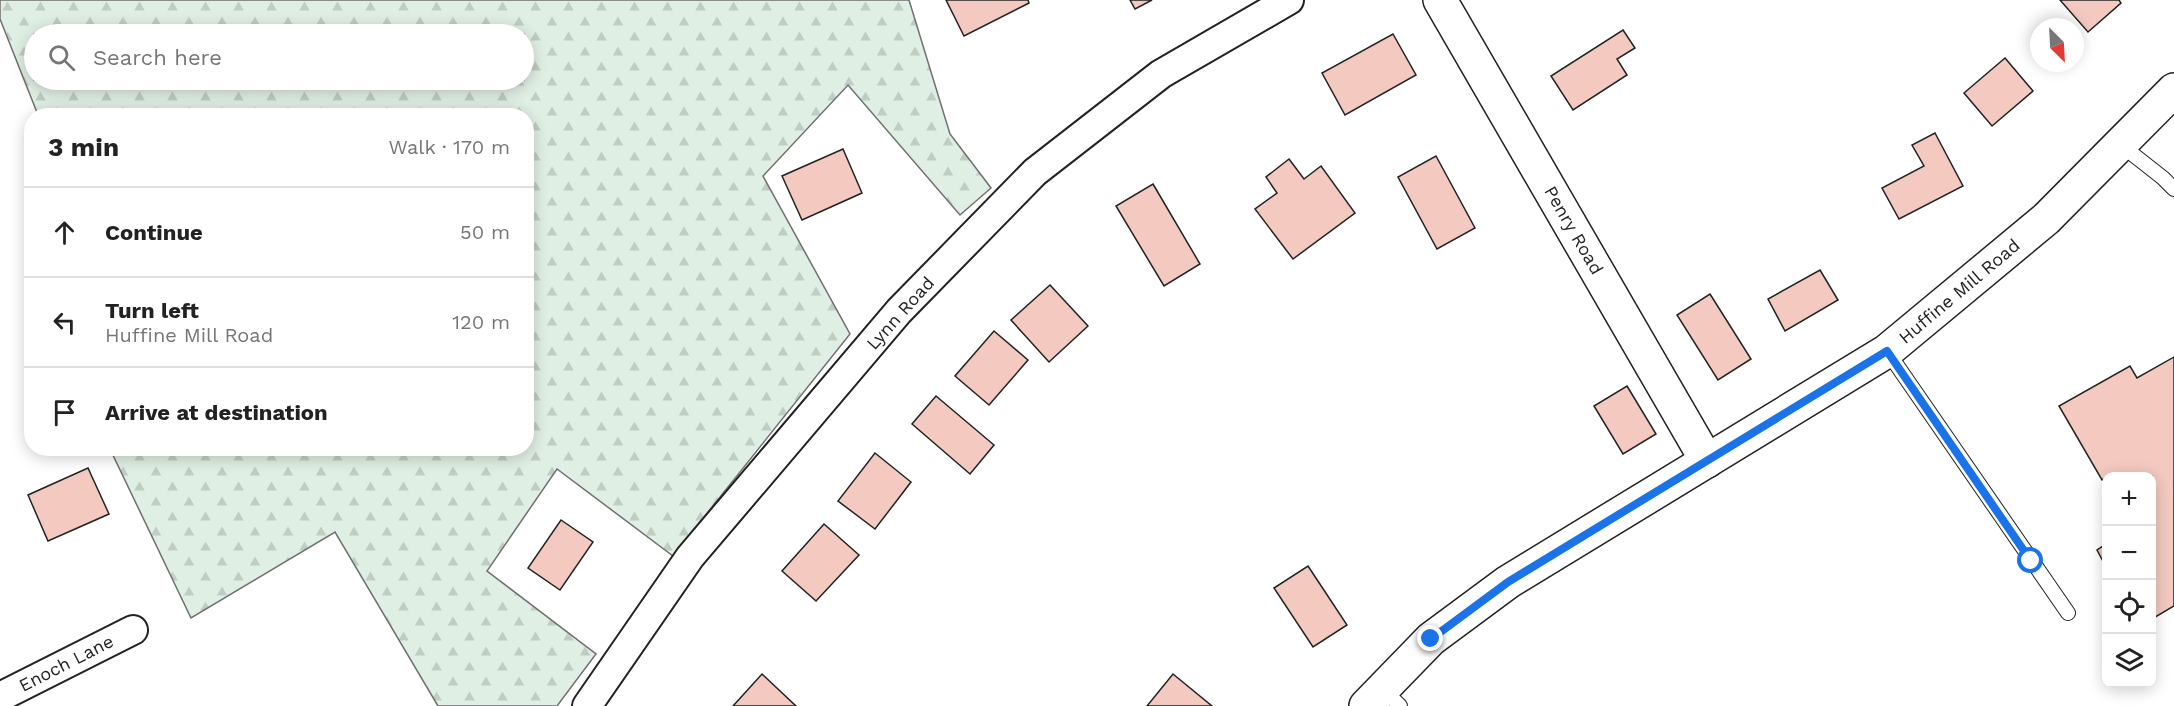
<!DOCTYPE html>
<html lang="en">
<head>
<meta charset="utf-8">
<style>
  :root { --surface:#fff; --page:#f6f6f6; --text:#222; --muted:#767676; --line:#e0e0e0 }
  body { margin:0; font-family:"Work Sans",sans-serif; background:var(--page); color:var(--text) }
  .controls { position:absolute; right:18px; bottom:18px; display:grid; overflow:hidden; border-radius:12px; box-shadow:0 3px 15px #0003 }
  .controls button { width:54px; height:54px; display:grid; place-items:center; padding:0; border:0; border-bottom:2px solid var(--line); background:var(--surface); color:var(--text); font:30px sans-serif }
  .compass { position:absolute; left:2030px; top:18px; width:54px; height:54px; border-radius:50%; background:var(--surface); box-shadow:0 3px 15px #0003; rotate:156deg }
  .stop { position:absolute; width:18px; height:18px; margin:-14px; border:4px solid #1a73e8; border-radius:50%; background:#fff }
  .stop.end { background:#1a73e8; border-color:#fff; box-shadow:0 2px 6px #0008 }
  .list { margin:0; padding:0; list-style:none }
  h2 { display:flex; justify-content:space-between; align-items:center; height:78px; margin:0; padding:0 24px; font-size:26px }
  h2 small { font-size:20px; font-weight:400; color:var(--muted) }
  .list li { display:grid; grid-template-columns:39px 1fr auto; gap:18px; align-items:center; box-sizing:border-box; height:90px; padding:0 24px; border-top:2px solid var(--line) }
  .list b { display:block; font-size:22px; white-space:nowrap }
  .list p { margin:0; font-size:20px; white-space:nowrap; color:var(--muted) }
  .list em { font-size:20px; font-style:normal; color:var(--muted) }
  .icon { flex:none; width:33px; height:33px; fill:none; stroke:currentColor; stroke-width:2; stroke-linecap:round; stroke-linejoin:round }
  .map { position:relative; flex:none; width:2174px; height:706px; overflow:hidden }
  .search { position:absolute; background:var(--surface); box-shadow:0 3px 15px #0003; left:24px; top:24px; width:510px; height:66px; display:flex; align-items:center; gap:15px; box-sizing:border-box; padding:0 21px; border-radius:33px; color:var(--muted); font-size:22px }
  .panel { position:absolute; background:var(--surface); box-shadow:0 3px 15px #0003; left:24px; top:108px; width:510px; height:348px; border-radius:24px }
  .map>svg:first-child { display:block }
  .forest { fill:url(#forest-firs); stroke:#6f6f6f; stroke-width:1.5; fill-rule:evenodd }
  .building { fill:#f3c9c0; stroke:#222; stroke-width:1.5 }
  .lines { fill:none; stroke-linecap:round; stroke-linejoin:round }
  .lane-casing { stroke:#222; stroke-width:16 }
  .street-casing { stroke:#222; stroke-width:32 }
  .secondary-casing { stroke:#222; stroke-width:36 }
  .lane { stroke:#fff; stroke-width:14 }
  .street { stroke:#fff; stroke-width:28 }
  .secondary { stroke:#fff; stroke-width:33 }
  .route { stroke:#1a73e8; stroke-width:8 }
  .labels { text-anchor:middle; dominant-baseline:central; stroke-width:4.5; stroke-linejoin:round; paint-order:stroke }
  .street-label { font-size:18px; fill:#222; stroke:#fff }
</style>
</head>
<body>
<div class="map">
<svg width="2174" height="706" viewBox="0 0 2174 706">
  <defs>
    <pattern id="forest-firs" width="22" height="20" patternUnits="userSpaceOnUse" patternTransform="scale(1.5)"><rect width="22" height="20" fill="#e0efe3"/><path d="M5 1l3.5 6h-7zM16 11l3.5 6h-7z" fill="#c0cdc2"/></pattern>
  </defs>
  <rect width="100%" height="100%" fill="#fff"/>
  <!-- forest -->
  <path class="forest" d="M0,0H909L950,134L991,188L960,215L848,85L763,176L850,334L673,556L557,469L487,571L596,654L557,706H438L335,532L191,618L110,449L526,448V116L38,115L0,19ZM34,34H524V80H34Z"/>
  <!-- building -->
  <g class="building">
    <path d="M946,0H1028L1029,3L964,36Z"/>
    <path d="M1130,0H1152L1135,9Z"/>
    <path d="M2060,0H2119L2121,3L2088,32Z"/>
    <path d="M1623,30L1635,48L1617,59L1627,75L1573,110L1551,76Z"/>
    <path d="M1393,34L1416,75L1345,115L1322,73Z"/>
    <path d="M2005,58L2033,91L1992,126L1964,93Z"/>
    <path d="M1935,133L1963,186L1899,219L1882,188L1924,166L1912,145Z"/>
    <path d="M843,149L862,193L802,220L782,176Z"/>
    <path d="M1436,156L1475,228L1437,249L1398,177Z"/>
    <path d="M1289,159L1304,179L1321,166L1355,213L1293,259L1255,209L1277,193L1266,177Z"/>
    <path d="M1153,184L1200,264L1164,286L1116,206Z"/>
    <path d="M1820,270L1838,300L1785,331L1768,299Z"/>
    <path d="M1050,285L1088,326L1049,362L1011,320Z"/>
    <path d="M1710,294L1751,359L1718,380L1677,315Z"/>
    <path d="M994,331L1028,360L989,405L955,376Z"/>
    <path d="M2174,357V606L2152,619V476H2116L2114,473L2102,480L2059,406L2130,366L2137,378Z"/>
    <path d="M1627,386L1656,434L1623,454L1594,406Z"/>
    <path d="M936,396L994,445L970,474L912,424Z"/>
    <path d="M875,453L911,482L875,529L838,501Z"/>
    <path d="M88,468L109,514L48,541L28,495Z"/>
    <path d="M561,520L593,542L560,590L528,568Z"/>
    <path d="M824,524L859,555L816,601L782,571Z"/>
    <path d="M2106,544V567L2097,550Z"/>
    <path d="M1308,566L1347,625L1313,647L1274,588Z"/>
    <path d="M762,674L796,706H733Z"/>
    <path d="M1173,674L1212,706H1147Z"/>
  </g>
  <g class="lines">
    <defs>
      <g id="lane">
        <path d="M2121,145L2163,178L2174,189"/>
        <path d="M1887,351L2068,613"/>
        <path d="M1383,689L1400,706"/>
      </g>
      <g id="street">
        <path d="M0,697L133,630"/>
        <path d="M587,706L690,557L899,311L1035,172L1161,74L1289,0"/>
      </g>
      <g id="secondary">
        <path d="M1440,0L1707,461"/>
        <path d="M1366,706L1431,639L1508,582L1887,351L2046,219L2174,90"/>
      </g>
    </defs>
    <!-- lane casing -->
    <use href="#lane" class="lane-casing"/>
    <!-- street casing -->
    <use href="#street" class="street-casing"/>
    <!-- secondary casing -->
    <use href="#secondary" class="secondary-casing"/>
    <!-- lane -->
    <use href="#lane" class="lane"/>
    <!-- street -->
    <use href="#street" class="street"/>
    <!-- secondary -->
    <use href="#secondary" class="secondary"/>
  </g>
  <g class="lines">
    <!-- route -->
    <path class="route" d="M1431,639L1508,582L1887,351L2031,561"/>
  </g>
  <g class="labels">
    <!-- street labels -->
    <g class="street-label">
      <text transform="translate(1574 230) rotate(60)">Penry Road</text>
      <text transform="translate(1959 291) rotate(-40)">Huffine Mill Road</text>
      <text transform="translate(900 313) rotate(-48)">Lynn Road</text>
      <text transform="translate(66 663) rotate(-27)">Enoch Lane</text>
    </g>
  </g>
</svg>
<div class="controls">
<button>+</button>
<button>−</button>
<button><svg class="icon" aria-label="locate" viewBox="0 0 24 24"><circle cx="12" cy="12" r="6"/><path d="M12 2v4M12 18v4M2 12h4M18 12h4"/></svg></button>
<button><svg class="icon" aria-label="layers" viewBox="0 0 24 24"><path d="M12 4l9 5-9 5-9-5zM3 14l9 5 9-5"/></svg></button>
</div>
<svg class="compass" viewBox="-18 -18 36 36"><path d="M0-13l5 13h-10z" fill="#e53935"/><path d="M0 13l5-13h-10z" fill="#767676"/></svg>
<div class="stop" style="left:2031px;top:561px"></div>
<div class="stop end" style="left:1431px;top:639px"></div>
<div class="search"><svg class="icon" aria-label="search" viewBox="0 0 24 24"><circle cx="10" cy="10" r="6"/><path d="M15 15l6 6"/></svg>Search here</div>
<section class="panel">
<h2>3 min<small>Walk · 170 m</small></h2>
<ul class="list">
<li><svg class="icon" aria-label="ahead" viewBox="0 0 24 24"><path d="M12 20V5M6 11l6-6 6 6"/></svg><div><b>Continue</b></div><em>50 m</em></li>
<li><svg class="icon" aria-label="left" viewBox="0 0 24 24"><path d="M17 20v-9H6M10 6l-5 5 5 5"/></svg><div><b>Turn left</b><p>Huffine Mill Road</p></div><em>120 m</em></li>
<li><svg class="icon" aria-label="arrive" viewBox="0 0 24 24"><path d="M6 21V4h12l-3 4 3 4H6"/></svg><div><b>Arrive at destination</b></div></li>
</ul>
</section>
</div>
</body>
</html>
